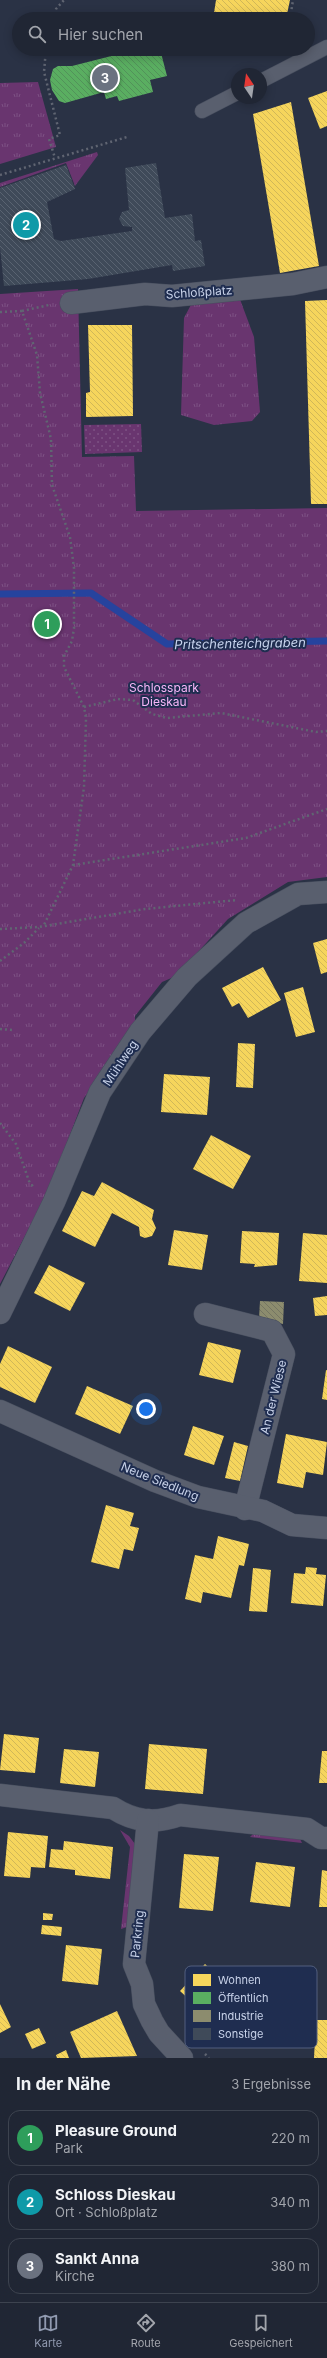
<!DOCTYPE html>
<html lang="de">
<head>
<meta charset="utf-8">
<style>
  :root { --surface:#202634; --page:#2d3240; --text:#f1f3f6; --muted:#a2a5ac; --line:#3d434f; --accent:#919ab0 }
  body { margin:0; font-family:Inter,sans-serif; background:var(--page); color:var(--text) }
  .compass { position:absolute; left:231px; top:68px; width:36px; height:36px; border-radius:50%; background:var(--surface); box-shadow:0 2px 10px #0003; rotate:347deg }
  .you { position:absolute; left:146px; top:1409px; width:14px; height:14px; margin:-10px; border:3px solid #fff; border-radius:50%; background:#1a73e8; box-shadow:0 0 0 6px #1a73e833 }
  .badge { display:grid; place-items:center; width:26px; height:26px; border-radius:50%; background:var(--accent); color:#fff; font-size:13px; font-weight:700 }
  .pin { position:absolute; translate:-50% -50%; border:2px solid #fff; box-shadow:0 1px 4px #0006 }
  .list { margin:0; padding:0; list-style:none }
  h2 { display:flex; justify-content:space-between; align-items:center; height:52px; margin:0; padding:0 16px; font-size:17px }
  h2 small { font-size:13px; font-weight:400; color:var(--muted) }
  .list li { display:grid; grid-template-columns:26px 1fr auto; gap:12px; align-items:center; box-sizing:border-box; height:56px; margin:0 8px 8px; padding:0 8px; border:1px solid var(--line); border-radius:12px }
  .list b { display:block; font-size:15px; white-space:nowrap }
  .list p { margin:0; font-size:13px; white-space:nowrap; color:var(--muted) }
  .list em { font-size:13px; font-style:normal; color:var(--muted) }
  .icon { flex:none; width:22px; height:22px; fill:none; stroke:currentColor; stroke-width:2; stroke-linecap:round; stroke-linejoin:round }
  .map { position:relative; flex:none; width:327px; height:2058px; overflow:hidden }
  .search { position:absolute; background:var(--surface); box-shadow:0 2px 10px #0003; left:12px; right:12px; top:12px; height:44px; display:flex; align-items:center; gap:10px; box-sizing:border-box; padding:0 14px; border-radius:22px; color:var(--muted); font-size:15px }
  .sheet { height:244px; background:var(--surface) }
  nav { display:flex; justify-content:space-around; align-items:center; box-sizing:border-box; height:56px; border-top:1px solid var(--line); background:var(--surface); font-size:11px; color:var(--muted) }
  nav a { display:grid; justify-items:center; gap:2px }
  nav .on { color:var(--accent) }
  .map>svg:first-child { display:block }
  .grass { fill:url(#grass-tufts) }
  .garden { fill:url(#garden-dots) }
  .homes { fill:url(#homes-back-hatch) }
  .public { fill:url(#public-back-hatch) }
  .industry { fill:url(#industry-back-hatch) }
  .lines { fill:none; stroke-linecap:round; stroke-linejoin:round }
  .stream { stroke:#26439e; stroke-width:7 }
  .building { fill:url(#building-back-hatch) }
  .lane-casing { stroke:#484f5f; stroke-width:15 }
  .street-casing { stroke:#484f5f; stroke-width:23 }
  .path { stroke:#606572; stroke-width:2.5; stroke-dasharray:2 3; stroke-linecap:butt }
  .lane { stroke:#595f6e; stroke-width:14 }
  .street { stroke:#595f6e; stroke-width:22 }
  .labels { text-anchor:middle; dominant-baseline:central; stroke-width:4; stroke-linejoin:round; paint-order:stroke }
  .street-label { font-size:12px; fill:#c8d2e9; stroke:#1f2d50 }
  .park-label { font-size:12px; fill:#f8b6f8; stroke:#1f2d50 }
  .water-label { font-size:13px; font-style:italic; fill:#c7d3ed; stroke:#1f2d50 }
  .key { fill:#1f2d50; stroke:#525f7e; stroke-width:1 }
  .key-label { font-size:11px; fill:#c8d2e9 }
</style>
</head>
<body>
<div class="map">
<svg width="327" height="2058" viewBox="0 0 327 2058">
  <defs>
    <pattern id="grass-tufts" width="24" height="20" patternUnits="userSpaceOnUse"><rect width="24" height="20" fill="#69356f"/><path d="M3 7l-1-3M5 7V3M7 7l1-3M15 17l-1-3M17 17v-4M19 17l1-3" fill="none" stroke="#7d5184"/></pattern>
    <pattern id="garden-dots" width="8" height="8" patternUnits="userSpaceOnUse"><rect width="8" height="8" fill="#69356f"/><path d="M2 2h.1M6 6h.1" fill="none" stroke="#7d5184" stroke-width="1.8" stroke-linecap="round"/></pattern>
    <pattern id="homes-back-hatch" width="6" height="6" patternUnits="userSpaceOnUse"><rect width="6" height="6" fill="#f6d55c"/><path d="M-1 5l2 2M0 0l6 6M5-1l2 2" fill="none" stroke="#d1b758"/></pattern>
    <pattern id="public-back-hatch" width="6" height="6" patternUnits="userSpaceOnUse"><rect width="6" height="6" fill="#5aae61"/><path d="M-1 5l2 2M0 0l6 6M5-1l2 2" fill="none" stroke="#52925a"/></pattern>
    <pattern id="industry-back-hatch" width="6" height="6" patternUnits="userSpaceOnUse"><rect width="6" height="6" fill="#8c8c6e"/><path d="M-1 5l2 2M0 0l6 6M5-1l2 2" fill="none" stroke="#747562"/></pattern>
    <pattern id="building-back-hatch" width="6" height="6" patternUnits="userSpaceOnUse"><rect width="6" height="6" fill="#3f4a59"/><path d="M-1 5l2 2M0 0l6 6M5-1l2 2" fill="none" stroke="#596371"/></pattern>
  </defs>
  <rect width="100%" height="100%" fill="#2a3245"/>
  <!-- grass -->
  <g class="grass">
    <path d="M38,82L56,147L0,164V83Z"/>
    <path d="M97,152L98,155L75,186L66,163L0,187V183Z"/>
    <path d="M78,289L82,457L134,456L136,511L327,508V877L288,882L228,919L176,976L162,982L135,1016V1030L84,1098L48,1192L0,1284V294Z"/>
    <path d="M238,294L254,337L260,412L252,421L214,425L181,415L184,318L194,299Z"/>
    <path d="M120,1830L129,1836L135,1844L127,1927L121,1929L130,1847Z"/>
    <path d="M255,1832L299,1837L302,1843L250,1837Z"/>
  </g>
  <!-- garden -->
  <path class="garden" d="M141,424L142,452L85,454L84,425Z"/>
  <!-- homes -->
  <g class="homes">
    <path d="M216,0H290L286,19H250L214,13Z"/>
    <path d="M327,91V126L320,129L308,98Z"/>
    <path d="M291,102L319,266L280,273L253,114Z"/>
    <path d="M327,300V504H311L305,301Z"/>
    <path d="M88,325H132L133,416L86,417V393L90,392Z"/>
    <path d="M327,939V972L321,974L313,943Z"/>
    <path d="M263,967L281,1000L248,1018L239,1003L232,1007L222,988Z"/>
    <path d="M303,987L315,1032L296,1037L284,993Z"/>
    <path d="M238,1043L255,1044L253,1088L236,1087Z"/>
    <path d="M164,1074L210,1077L207,1115L161,1112Z"/>
    <path d="M211,1135L251,1156L233,1189L193,1169Z"/>
    <path d="M102,1182L154,1210L152,1219L156,1228L152,1236L145,1238L140,1236L139,1227L112,1213L95,1247L62,1231L82,1191L94,1196Z"/>
    <path d="M174,1230L208,1235L202,1270L168,1265Z"/>
    <path d="M242,1231L279,1233L277,1265L254,1267L255,1264L240,1263Z"/>
    <path d="M303,1233L327,1235V1283L299,1281Z"/>
    <path d="M49,1265L85,1283L70,1311L34,1293Z"/>
    <path d="M327,1296V1315L315,1316L313,1298Z"/>
    <path d="M208,1342L241,1350L233,1383L199,1375Z"/>
    <path d="M8,1346L52,1367L35,1403L0,1387V1364Z"/>
    <path d="M326,1370H327V1400L322,1399Z"/>
    <path d="M87,1386L133,1406L120,1434L75,1414Z"/>
    <path d="M193,1426L224,1436L214,1465L184,1455Z"/>
    <path d="M286,1434L327,1442L323,1475L306,1472L303,1488L277,1483Z"/>
    <path d="M234,1442L248,1446L240,1481L225,1478Z"/>
    <path d="M106,1505L134,1513L130,1526L139,1528L133,1551L124,1549L119,1569L91,1562Z"/>
    <path d="M218,1536L249,1544L244,1566L239,1565L231,1598L203,1592L201,1603L185,1599L195,1555L213,1559Z"/>
    <path d="M306,1567L317,1568L316,1574L326,1575L323,1606L291,1603L294,1573L305,1574Z"/>
    <path d="M253,1568L271,1570L267,1612L249,1611Z"/>
    <path d="M4,1734L39,1738L35,1773L0,1770Z"/>
    <path d="M149,1744L207,1749L203,1794L145,1789Z"/>
    <path d="M64,1749L99,1752L95,1787L60,1783Z"/>
    <path d="M322,1751H327V1783H319Z"/>
    <path d="M8,1832L48,1836L45,1868L31,1867L30,1878L4,1876Z"/>
    <path d="M64,1841L113,1847L110,1879L75,1875V1870L49,1867L51,1849L63,1850Z"/>
    <path d="M184,1854L219,1857L213,1911L179,1908Z"/>
    <path d="M256,1862L295,1867L290,1907L250,1902Z"/>
    <path d="M322,1870L327,1871V1907H319Z"/>
    <path d="M43,1913L53,1914L52,1920H43Z"/>
    <path d="M42,1925L62,1927L61,1936L41,1934Z"/>
    <path d="M66,1945L102,1949L98,1985L62,1981Z"/>
    <path d="M205,1964L243,1999L218,2026L180,1991Z"/>
    <path d="M0,2004L11,2027L0,2033Z"/>
    <path d="M117,2011L137,2056L81,2058L70,2032Z"/>
    <path d="M316,2020H327V2058H314Z"/>
    <path d="M39,2028L46,2043L32,2049L25,2034Z"/>
    <path d="M66,2050L69,2058H57L56,2055Z"/>
  </g>
  <!-- public -->
  <path class="public" d="M139,49H160L167,76L150,80L153,92L119,101L117,96L106,99L104,92L65,103L59,101L52,90L50,80L53,69L58,66H72Z"/>
  <!-- industry -->
  <path class="industry" d="M260,1301L284,1302L283,1324L259,1318Z"/>
  <g class="lines">
    <!-- stream -->
    <path class="stream" d="M0,594L91,593L167,644L327,641"/>
  </g>
  <!-- building -->
  <path class="building" d="M156,163L165,218L192,214L195,241L201,240L205,266L173,271L172,265L88,279L4,286L0,247V188L66,165L75,189L47,202L54,239L61,241L132,231V227L123,226L119,219L122,212L129,210L125,168Z"/>
  <g class="lines">
    <defs>
      <g id="lane">
        <path d="M261,81L327,47"/>
        <path d="M202,111L237,93"/>
      </g>
      <g id="street">
        <path d="M71,303L145,294L172,296L293,284L327,277"/>
        <path d="M0,1313L54,1202L100,1092L140,1032L187,977L246,923L298,894L327,892"/>
        <path d="M205,1314L272,1331L284,1354L245,1509"/>
        <path d="M0,1411L155,1481L198,1497L263,1511L292,1525L327,1528"/>
        <path d="M0,1795L113,1808C135,1822 155,1824 180,1815L307,1829L321,1838H327"/>
        <path d="M148,1820L134,1964L142,1984L144,2004L152,2021L159,2033L182,2058"/>
      </g>
    </defs>
    <!-- lane casing -->
    <use href="#lane" class="lane-casing"/>
    <!-- street casing -->
    <use href="#street" class="street-casing"/>
    <!-- path -->
    <g class="path">
      <path d="M53,19L56,9L64,0"/>
      <path d="M290,19L293,0"/>
      <path d="M46,49L44,72L60,135L49,139L55,158"/>
      <path d="M0,175L127,137"/>
      <path d="M22,311L49,305"/>
      <path d="M0,312L22,311L37,355L40,393L51,439L52,485L70,537L74,568V628L72,641L64,656V667L84,707L86,718L84,787L73,865L43,927"/>
      <path d="M84,707L118,699L133,700L152,714L167,718L221,713L316,732L327,731"/>
      <path d="M73,865L246,838L327,809"/>
      <path d="M0,929L39,927L145,909L237,900"/>
      <path d="M0,961L24,943L39,928"/>
      <path d="M0,1029L13,1030"/>
      <path d="M0,1123L16,1144L29,1181L34,1188"/>
      <path d="M205,2054L209,2058"/>
    </g>
    <!-- lane -->
    <use href="#lane" class="lane"/>
    <!-- street -->
    <use href="#street" class="street"/>
  </g>
  <g class="labels">
    <!-- street labels -->
    <g class="street-label">
      <text transform="translate(199 292) rotate(-4)">Schloßplatz</text>
      <text transform="translate(120 1063) rotate(-56)">Mühlweg</text>
      <text transform="translate(273 1397) rotate(-76)">An der Wiese</text>
      <text transform="translate(160 1481) rotate(22)">Neue Siedlung</text>
      <text transform="translate(137 1934) rotate(-84)">Parkring</text>
    </g>
    <!-- park labels -->
    <g class="park-label">
      <text x="164" y="687">Schlosspark<tspan x="164" dy="14">Dieskau</tspan></text>
    </g>
    <!-- water labels -->
    <g class="water-label">
      <text transform="translate(240 643) rotate(-1)">Pritschenteichgraben</text>
    </g>
  </g>
  <!-- legend -->
  <rect x="185" y="1966" width="132" height="82" rx="6" class="key"/>
  <rect x="193" y="1974" width="18" height="12" fill="#f6d55c"/>
  <rect x="193" y="1992" width="18" height="12" fill="#5aae61"/>
  <rect x="193" y="2010" width="18" height="12" fill="#8c8c6e"/>
  <rect x="193" y="2028" width="18" height="12" fill="#3f4a59"/>
  <g class="key-label">
    <text x="218" y="1984">Wohnen</text>
    <text x="218" y="2002">Öffentlich</text>
    <text x="218" y="2020">Industrie</text>
    <text x="218" y="2038">Sonstige</text>
  </g>
</svg>
<svg class="compass" viewBox="-18 -18 36 36"><path d="M0-13l5 13h-10z" fill="#e53935"/><path d="M0 13l5-13h-10z" fill="#a2a5ac"/></svg>
<div class="you"></div>
<div class="pin badge" style="left:47px;top:624px;background:#2e9e5b">1</div>
<div class="pin badge" style="left:26px;top:225px;background:#0f9aa8">2</div>
<div class="pin badge" style="left:105px;top:78px;background:#6b7280">3</div>
<div class="search"><svg class="icon" aria-label="search" viewBox="0 0 24 24"><circle cx="10" cy="10" r="6"/><path d="M15 15l6 6"/></svg>Hier suchen</div>
</div>
<section class="sheet">
<h2>In der Nähe<small>3 Ergebnisse</small></h2>
<ul class="list">
<li><span class="badge" style="background:#2e9e5b">1</span><div><b>Pleasure Ground</b><p>Park</p></div><em>220 m</em></li>
<li><span class="badge" style="background:#0f9aa8">2</span><div><b>Schloss Dieskau</b><p>Ort · Schloßplatz</p></div><em>340 m</em></li>
<li><span class="badge" style="background:#6b7280">3</span><div><b>Sankt Anna</b><p>Kirche</p></div><em>380 m</em></li>
</ul>
</section>
<nav>
<a class="on"><svg class="icon" aria-label="map" viewBox="0 0 24 24"><path d="M3 6l6-2 6 2 6-2v14l-6 2-6-2-6 2zM9 4v14M15 6v14"/></svg>Karte</a>
<a><svg class="icon" aria-label="directions" viewBox="0 0 24 24"><path d="M12 3l9 9-9 9-9-9zM9 14v-3h6M13 9l2 2-2 2"/></svg>Route</a>
<a><svg class="icon" aria-label="saved" viewBox="0 0 24 24"><path d="M7 4h10v16l-5-4-5 4z"/></svg>Gespeichert</a>
</nav>
</body>
</html>
